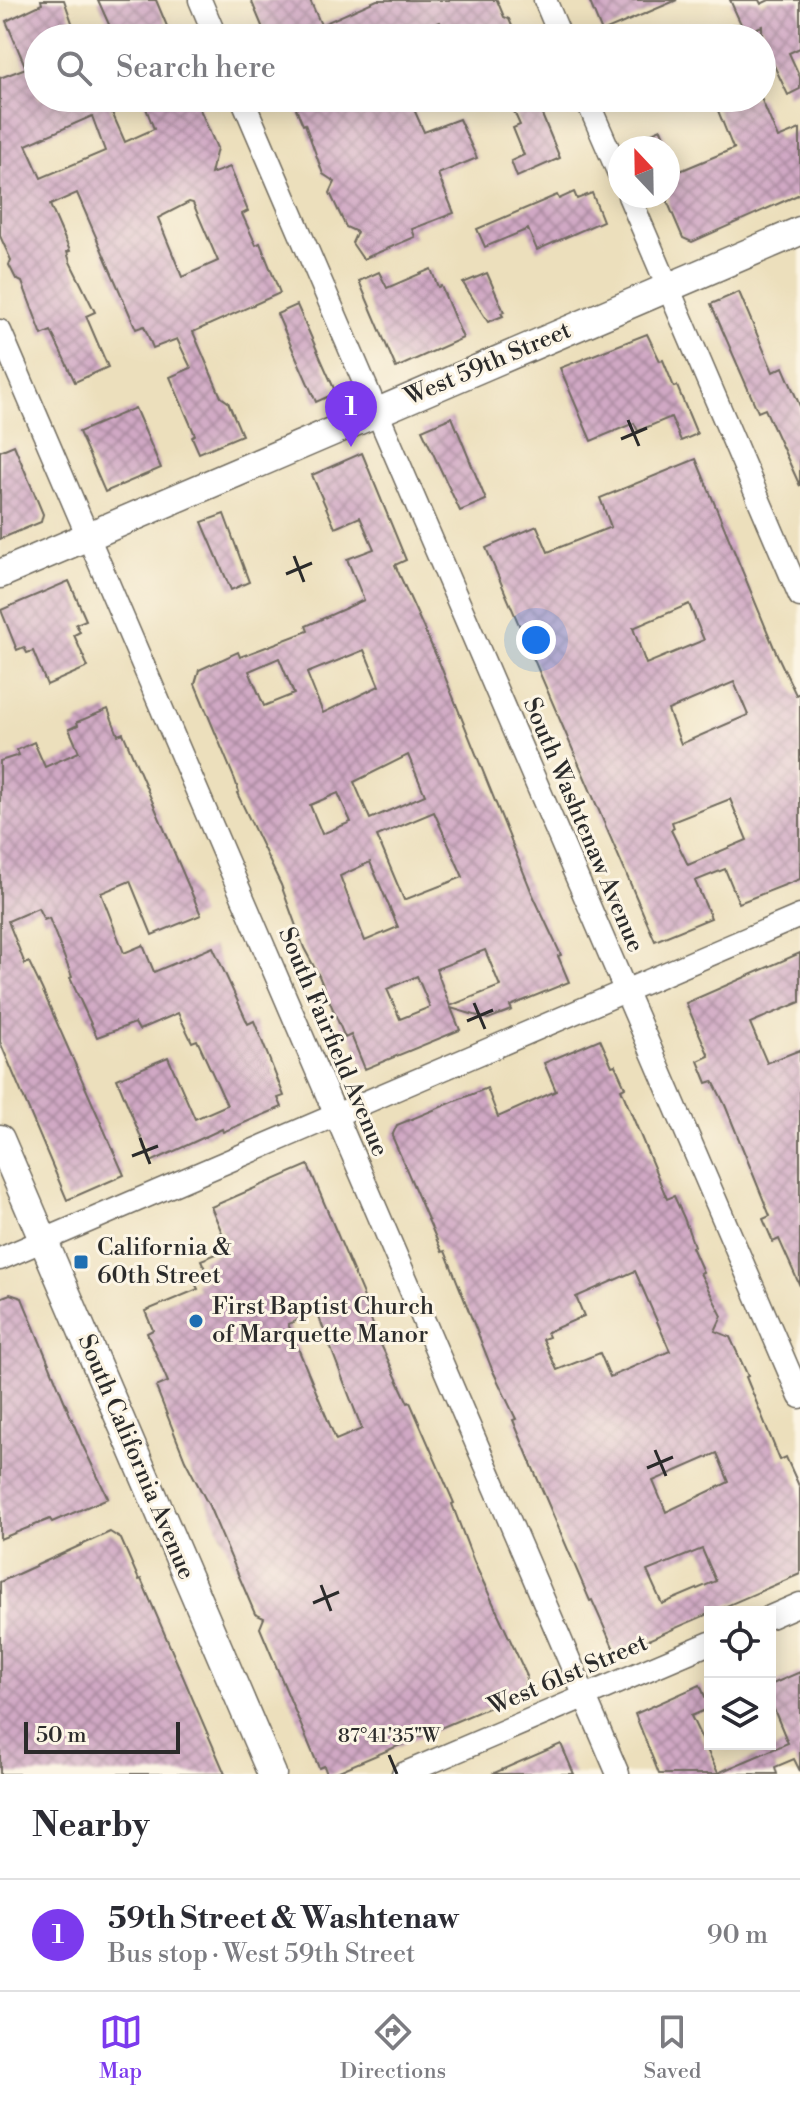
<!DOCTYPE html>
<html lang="en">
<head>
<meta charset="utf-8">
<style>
  :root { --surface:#fff; --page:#f2f2f3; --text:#2b2b33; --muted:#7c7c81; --line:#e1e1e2; --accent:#7c3aed }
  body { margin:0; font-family:"Libre Bodoni",serif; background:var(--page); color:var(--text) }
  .controls { position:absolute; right:24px; bottom:24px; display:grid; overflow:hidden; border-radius:0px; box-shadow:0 4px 20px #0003 }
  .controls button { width:72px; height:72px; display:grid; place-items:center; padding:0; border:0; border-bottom:2px solid var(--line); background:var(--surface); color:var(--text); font:40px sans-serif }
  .compass { position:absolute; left:608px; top:136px; width:72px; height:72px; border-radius:50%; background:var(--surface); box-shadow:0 4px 20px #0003; rotate:338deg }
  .scale { position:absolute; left:24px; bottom:20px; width:156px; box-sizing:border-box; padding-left:8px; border:4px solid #2b2b2b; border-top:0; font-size:22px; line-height:28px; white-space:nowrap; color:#2b2b2b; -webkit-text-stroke:6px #fcf5e5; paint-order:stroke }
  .you { position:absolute; left:536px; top:640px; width:28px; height:28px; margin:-20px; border:6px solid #fff; border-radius:50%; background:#1a73e8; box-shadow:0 0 0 12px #1a73e833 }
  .badge { display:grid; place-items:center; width:52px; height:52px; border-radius:50%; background:var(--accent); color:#fff; font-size:26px; font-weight:700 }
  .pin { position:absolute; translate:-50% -66px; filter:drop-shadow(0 2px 4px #0008) }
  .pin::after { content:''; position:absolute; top:42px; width:28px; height:24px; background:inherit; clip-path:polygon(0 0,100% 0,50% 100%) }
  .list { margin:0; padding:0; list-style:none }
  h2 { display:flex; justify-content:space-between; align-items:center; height:104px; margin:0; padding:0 32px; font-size:34px }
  h2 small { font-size:26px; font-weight:400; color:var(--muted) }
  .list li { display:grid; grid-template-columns:52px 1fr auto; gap:24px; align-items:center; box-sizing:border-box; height:112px; padding:0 32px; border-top:2px solid var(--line) }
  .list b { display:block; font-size:30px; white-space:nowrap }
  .list p { margin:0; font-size:26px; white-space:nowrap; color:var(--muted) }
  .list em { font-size:26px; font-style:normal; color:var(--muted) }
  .icon { flex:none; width:44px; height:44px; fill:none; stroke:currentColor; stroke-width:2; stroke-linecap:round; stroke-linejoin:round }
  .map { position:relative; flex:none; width:800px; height:1774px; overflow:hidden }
  .search { position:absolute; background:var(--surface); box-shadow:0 4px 20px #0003; left:24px; right:24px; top:24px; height:88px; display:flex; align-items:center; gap:20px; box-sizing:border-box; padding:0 28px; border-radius:44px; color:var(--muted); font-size:30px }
  .sheet { height:216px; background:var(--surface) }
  nav { display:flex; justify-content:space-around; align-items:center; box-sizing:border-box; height:112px; border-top:2px solid var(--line); background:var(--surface); font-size:22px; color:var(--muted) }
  nav a { display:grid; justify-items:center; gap:4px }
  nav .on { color:var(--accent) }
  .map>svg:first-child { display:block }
  .building { fill:url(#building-cross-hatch); fill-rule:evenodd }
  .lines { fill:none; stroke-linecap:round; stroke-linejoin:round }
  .minor-casing { stroke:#6f6a5e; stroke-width:25 }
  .tertiary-casing { stroke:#6f6a5e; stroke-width:31 }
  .minor { stroke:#fff; stroke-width:22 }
  .tertiary { stroke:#fff; stroke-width:28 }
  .ticks { fill:none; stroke:#2b2b2b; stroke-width:3 }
  .poi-dot { fill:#1f6fb2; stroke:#fcf5e5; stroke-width:3 }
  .labels { text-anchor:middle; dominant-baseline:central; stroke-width:6; stroke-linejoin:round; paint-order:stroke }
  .street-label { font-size:24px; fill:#2b2b2b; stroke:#fcf5e5 }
  .poi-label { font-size:24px; fill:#2b2b2b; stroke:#fcf5e5; text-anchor:start }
  .ticks-label { font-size:20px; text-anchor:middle; fill:#2b2b2b; stroke:#fcf5e5; stroke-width:6; stroke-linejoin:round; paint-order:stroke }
</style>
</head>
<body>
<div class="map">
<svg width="800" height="1774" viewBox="0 0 800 1774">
  <defs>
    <pattern id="building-cross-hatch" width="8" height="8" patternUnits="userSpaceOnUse" patternTransform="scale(2)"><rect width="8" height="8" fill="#d0a8c4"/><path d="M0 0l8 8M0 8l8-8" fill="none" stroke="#a9899f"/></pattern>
  </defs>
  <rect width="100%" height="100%" fill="#fcf5e5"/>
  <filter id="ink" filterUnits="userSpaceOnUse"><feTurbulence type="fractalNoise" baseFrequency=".0125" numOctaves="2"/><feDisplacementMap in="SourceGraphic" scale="16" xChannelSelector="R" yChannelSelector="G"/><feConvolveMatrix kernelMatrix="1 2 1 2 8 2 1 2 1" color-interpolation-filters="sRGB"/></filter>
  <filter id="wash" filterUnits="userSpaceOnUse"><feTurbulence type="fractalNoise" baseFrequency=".006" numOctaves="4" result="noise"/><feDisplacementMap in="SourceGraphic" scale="32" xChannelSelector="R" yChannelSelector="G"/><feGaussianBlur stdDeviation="1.8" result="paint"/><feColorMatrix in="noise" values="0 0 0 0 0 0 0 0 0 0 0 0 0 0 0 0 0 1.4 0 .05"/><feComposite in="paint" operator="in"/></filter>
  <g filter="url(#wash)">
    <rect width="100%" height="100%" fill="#ecdfbc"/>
    <g id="blocks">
      <!-- building -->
      <g class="building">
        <path d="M41,0H64L75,31L57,38H38V98H132L110,108L125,142L154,129L142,98H195L217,148L211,174L230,167L248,211L242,214L256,245L260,243L280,293L193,332L221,397L228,402L242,435L199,453L192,437L195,435L170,377L191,368L177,339L153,348L144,326L136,329L77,193L50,205L70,251L67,252L70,262L95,312L86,316L108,367L75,382L51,331L42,335L22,282L16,279L9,265L11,260L0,236V78L26,68L6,21L42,4ZM92,116L105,151L41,178L26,145ZM189,202L193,203L218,261L182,277L158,218Z"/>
        <path d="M98,0H156L172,38H115Z"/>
        <path d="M251,0H310L321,25L377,0H497L504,17L509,19L512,26L510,30L514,38H446L440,22L401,38H267Z"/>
        <path d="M589,0H677L602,32Z"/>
        <path d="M730,0H759L761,4L769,0H800V48L789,53L800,77V89L788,95L769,55L762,58V26L745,33Z"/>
        <path d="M307,98H355L359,108L363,106L365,112L397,98H409L424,132L459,119L477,158L438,174L454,213L412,229L415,237L363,259L352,243L357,232L346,227L330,193L335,182L323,174L305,124L303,125L294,104Z"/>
        <path d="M508,98H535L560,158L517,177L511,161L524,155L513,128L520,125Z"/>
        <path d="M713,98H761L778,138L800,129V194L692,242L683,238L668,203V176L735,148H733Z"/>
        <path d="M661,129L669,148H623L622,145Z"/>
        <path d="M574,192L577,199L592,193L603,221L537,250L528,229L485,247L477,229L557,195L559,199Z"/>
        <path d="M431,269L438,287L441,286L463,338L396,368L359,281L379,272L387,288Z"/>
        <path d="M487,273L504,312L501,313L503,316L488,322L463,283Z"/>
        <path d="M739,292L773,372L783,367L800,406V486L765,409L758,412L711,304Z"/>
        <path d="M297,305L336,393L316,402L277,314Z"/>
        <path d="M647,334L660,361L663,360L674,387L677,386L697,434L681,441L671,417L638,431L634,423L591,441L560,368Z"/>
        <path d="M135,408L161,468L105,492L79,432Z"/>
        <path d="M452,417L486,500L460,511L422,430Z"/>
        <path d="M14,445L43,514L41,522L0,539V451Z"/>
        <path d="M362,453L406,560L395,565L439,662L532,893L561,955L558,956L569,982L510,1006L512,1010L488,1019L451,1008L460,1030L365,1069L351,1035L345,1038L319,976L304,948L281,885L237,793L239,792L235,780L195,684L199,670L238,652L240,657L308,631L306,626L364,600L347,559L374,549L360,517L335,528L312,475ZM364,650L379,686L323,713L307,673ZM279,658L294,694L264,706L249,671ZM408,755L425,795L370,819L354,782ZM338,793L351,822L322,834L310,805ZM434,812L463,877L404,900L377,836ZM370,862L398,927L365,941L340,876ZM485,950L500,986L450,1006L436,969ZM417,976L430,1007L400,1019L387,989Z"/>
        <path d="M696,459L775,650L796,695L800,693V879L739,903L725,869L695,881L711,918L655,941L486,548L537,526L548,552L611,527L600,498ZM689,604L704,640L646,664L633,628ZM734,682L748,715L681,744L668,710ZM730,799L747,840L688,865L671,830L674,828L672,822Z"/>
        <path d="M224,514L249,582L231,590L202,522Z"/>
        <path d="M69,581L86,620L76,624L80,632L74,635L88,667L47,685L33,651L27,653L24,647L17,650L1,610Z"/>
        <path d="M108,709L118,735L123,733L201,915L152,935L130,881L101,893L124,953L143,945L154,972L213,947L248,1024L254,1021L284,1096L278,1098L282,1107L223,1132L222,1129L151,1162L117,1079L168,1057L195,1119L227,1105L197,1040L192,1042L178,1013L139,1030L135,1023L97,1037L70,978L72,977L49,918L44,920L38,908L8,921L25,964L29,962L42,989L124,1175L67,1200L0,1042V761L19,755L17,750L34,742L45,767L79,752L69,729L78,725L77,722Z"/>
        <path d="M800,953V1002L750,1023L767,1063L800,1050V1286L779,1239L773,1242L763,1219L770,1216L725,1105L713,1081L707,1083L698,1061L709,1056L686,1003Z"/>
        <path d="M600,1039L612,1066L615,1065L625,1087L621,1089L667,1199L674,1196L684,1218L694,1246L692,1247L703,1272L700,1273L722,1316L715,1331L730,1337L748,1376L746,1377L780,1460L786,1457L800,1488V1574L616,1654L592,1600L590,1601L535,1473L513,1420L516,1419L492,1369L445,1251L442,1252L392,1136L397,1125L487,1088L498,1117L556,1091L544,1063ZM635,1271L670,1351L610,1377L600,1353L557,1370L543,1339L549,1337L547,1332L584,1316L576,1297ZM717,1453L729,1482L666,1512L653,1481ZM702,1549L716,1581L662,1604L647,1571Z"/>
        <path d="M308,1165L362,1292L376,1334L408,1403L410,1402L454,1503L452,1504L474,1562L527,1676L523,1693L332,1774H327L324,1766L319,1768L260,1628L264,1618L255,1614L209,1506L185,1460L156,1387L168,1382L147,1333L153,1330L145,1311L198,1289L195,1283L209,1278L201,1260L229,1249L211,1207ZM317,1312L362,1429L336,1440L288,1324Z"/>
        <path d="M10,1294L22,1298L82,1444L108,1498L52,1522L50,1519L0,1539V1298Z"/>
        <path d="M110,1532L121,1539L139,1580L141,1579L225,1774H0V1582Z"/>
        <path d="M800,1672V1771L794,1759L775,1767L777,1774H659L635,1714L700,1685L710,1708L691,1716L718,1773L788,1743L770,1700V1685Z"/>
        <path d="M561,1744L574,1774H492Z"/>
      </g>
    </g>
  </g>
  <g filter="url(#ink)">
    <use href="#blocks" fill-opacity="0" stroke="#6f6a5e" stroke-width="2"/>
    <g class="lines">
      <defs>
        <g id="minor">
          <path d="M200,0L216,38"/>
          <path d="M545,0L561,38"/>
          <path d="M242,98L800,1397"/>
          <path d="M586,98L620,176"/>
          <path d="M629,196L800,596"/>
          <path d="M0,331L618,1774"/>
          <path d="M0,1259L800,916"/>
          <path d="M770,1617L800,1604"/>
          <path d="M403,1774L710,1643"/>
        </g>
        <g id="tertiary">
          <path d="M0,574L800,231"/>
          <path d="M0,1139L272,1774"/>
        </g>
      </defs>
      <!-- minor casing -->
      <use href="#minor" class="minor-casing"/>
      <!-- tertiary casing -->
      <use href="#tertiary" class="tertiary-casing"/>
      <!-- minor -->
      <use href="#minor" class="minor"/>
      <!-- tertiary -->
      <use href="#tertiary" class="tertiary"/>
    </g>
  </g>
  <!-- ticks -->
  <path class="ticks" d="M628,420L639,446M621,439L647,428M294,556L304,582M286,574L312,563M474,1003L485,1029M467,1021L493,1010M140,1138L150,1164M132,1156L158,1146M655,1450L666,1476M647,1468L673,1457M321,1585L331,1611M313,1603L339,1592M389,1755L397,1774"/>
  <!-- markers -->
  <g class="poi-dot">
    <rect x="73" y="1254" width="16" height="16" rx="4"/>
    <circle cx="196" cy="1321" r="8"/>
  </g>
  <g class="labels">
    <!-- street labels -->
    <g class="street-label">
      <text transform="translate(488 364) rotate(-23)">West 59th Street</text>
      <text transform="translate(583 825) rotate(67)">South Washtenaw Avenue</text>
      <text transform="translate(333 1042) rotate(67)">South Fairfield Avenue</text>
      <text transform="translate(136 1457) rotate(67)">South California Avenue</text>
      <text transform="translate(568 1675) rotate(-23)">West 61st Street</text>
    </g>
    <!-- poi labels -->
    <g class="poi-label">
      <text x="97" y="1248">California &amp;<tspan x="97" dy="28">60th Street</tspan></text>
      <text x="212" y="1307">First Baptist Church<tspan x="212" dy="28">of Marquette Manor</tspan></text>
    </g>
  </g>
  <g class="ticks-label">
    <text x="389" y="1742">87°41'35"W</text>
  </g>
</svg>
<div class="controls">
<button><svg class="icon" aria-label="locate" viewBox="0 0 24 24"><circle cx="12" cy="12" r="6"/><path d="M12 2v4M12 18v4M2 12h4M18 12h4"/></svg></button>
<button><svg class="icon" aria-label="layers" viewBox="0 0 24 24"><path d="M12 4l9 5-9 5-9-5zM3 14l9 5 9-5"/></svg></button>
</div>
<svg class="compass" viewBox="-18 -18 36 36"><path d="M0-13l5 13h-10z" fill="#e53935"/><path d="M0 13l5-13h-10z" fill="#7c7c81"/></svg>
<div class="scale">50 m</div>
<div class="you"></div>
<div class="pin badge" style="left:351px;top:447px">1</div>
<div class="search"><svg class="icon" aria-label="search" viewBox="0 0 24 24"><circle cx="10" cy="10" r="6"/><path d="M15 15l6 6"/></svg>Search here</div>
</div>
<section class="sheet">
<h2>Nearby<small></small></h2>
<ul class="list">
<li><span class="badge">1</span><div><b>59th Street &amp; Washtenaw</b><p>Bus stop · West 59th Street</p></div><em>90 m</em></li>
</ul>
</section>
<nav>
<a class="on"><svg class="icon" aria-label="map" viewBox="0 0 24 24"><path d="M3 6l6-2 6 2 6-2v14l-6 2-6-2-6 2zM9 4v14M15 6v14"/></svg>Map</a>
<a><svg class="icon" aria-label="directions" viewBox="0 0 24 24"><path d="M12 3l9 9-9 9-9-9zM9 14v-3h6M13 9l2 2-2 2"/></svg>Directions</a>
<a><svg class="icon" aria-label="saved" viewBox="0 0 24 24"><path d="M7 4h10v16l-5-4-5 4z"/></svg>Saved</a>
</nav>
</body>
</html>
